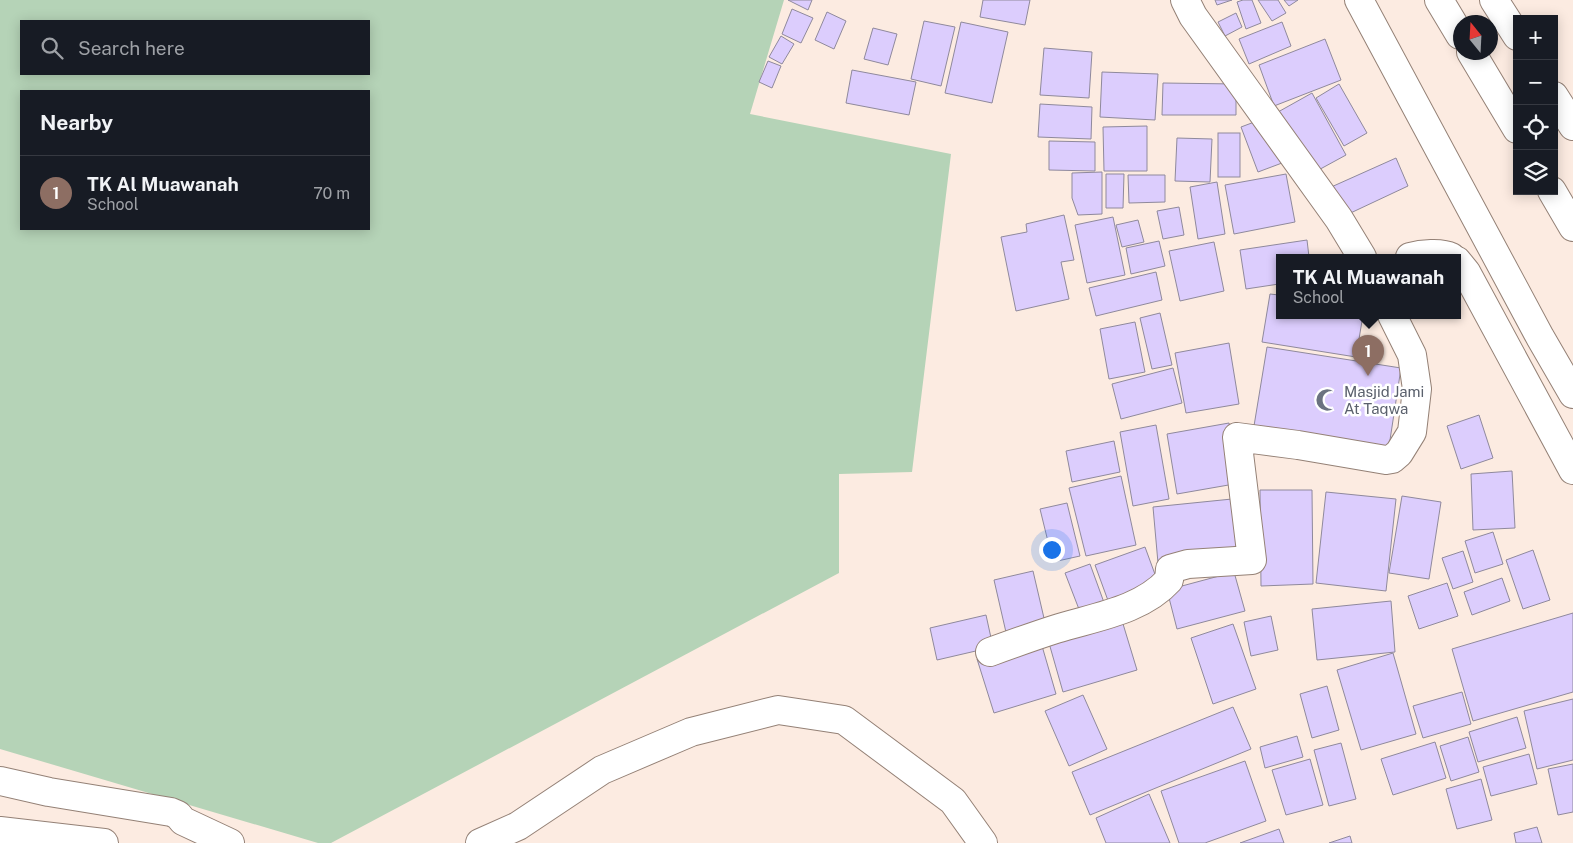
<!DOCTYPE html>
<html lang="en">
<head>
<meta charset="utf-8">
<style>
  :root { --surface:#171b24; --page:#20242c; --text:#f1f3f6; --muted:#9ea1a6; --line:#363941; --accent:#ea580c }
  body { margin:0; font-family:"Public Sans",sans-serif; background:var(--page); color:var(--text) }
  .controls { position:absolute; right:15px; top:15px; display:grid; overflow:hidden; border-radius:0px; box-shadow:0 2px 12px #0003 }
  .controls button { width:45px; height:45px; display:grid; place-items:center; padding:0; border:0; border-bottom:1px solid var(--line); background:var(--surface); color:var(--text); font:25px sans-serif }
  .compass { position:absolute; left:1453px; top:15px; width:45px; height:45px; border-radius:50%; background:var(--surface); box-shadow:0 2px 12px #0003; rotate:342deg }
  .you { position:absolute; left:1051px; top:549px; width:18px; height:18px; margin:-12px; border:4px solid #fff; border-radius:50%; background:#1a73e8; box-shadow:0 0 0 8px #1a73e833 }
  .badge { display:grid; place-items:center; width:32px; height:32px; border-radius:50%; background:var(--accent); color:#fff; font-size:16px; font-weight:700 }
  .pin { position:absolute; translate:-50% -41px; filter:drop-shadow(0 1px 2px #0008) }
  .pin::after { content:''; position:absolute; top:26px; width:18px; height:15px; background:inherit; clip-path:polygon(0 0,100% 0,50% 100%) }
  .popup { position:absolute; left:1276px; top:254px; width:185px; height:65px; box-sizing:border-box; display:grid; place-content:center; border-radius:0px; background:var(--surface); filter:drop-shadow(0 1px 4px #0005); font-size:16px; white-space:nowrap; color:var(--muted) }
  .popup b { font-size:19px; color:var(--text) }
  .popup::after { content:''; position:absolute; left:50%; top:100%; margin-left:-10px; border:10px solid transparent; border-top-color:var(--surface) }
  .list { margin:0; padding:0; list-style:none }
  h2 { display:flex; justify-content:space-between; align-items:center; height:65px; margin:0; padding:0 20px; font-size:21px }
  h2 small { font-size:16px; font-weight:400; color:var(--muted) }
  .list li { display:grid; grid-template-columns:32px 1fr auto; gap:15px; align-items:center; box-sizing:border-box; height:75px; padding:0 20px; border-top:1px solid var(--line) }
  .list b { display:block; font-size:19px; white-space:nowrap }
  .list p { margin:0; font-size:16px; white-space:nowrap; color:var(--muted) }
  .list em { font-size:16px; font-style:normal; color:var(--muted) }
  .icon { flex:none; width:28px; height:28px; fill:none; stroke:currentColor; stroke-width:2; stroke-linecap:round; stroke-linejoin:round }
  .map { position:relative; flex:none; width:1573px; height:843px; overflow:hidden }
  .search { position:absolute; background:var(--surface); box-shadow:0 2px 12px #0003; left:20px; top:20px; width:350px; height:55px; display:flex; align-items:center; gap:12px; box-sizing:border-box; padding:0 18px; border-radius:0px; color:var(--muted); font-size:19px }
  .panel { position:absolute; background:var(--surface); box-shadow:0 2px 12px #0003; left:20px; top:90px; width:350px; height:140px; border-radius:0px }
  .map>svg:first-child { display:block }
  .green { fill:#b5d3b7; fill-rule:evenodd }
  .building { fill:#dccdfd; stroke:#8f899c }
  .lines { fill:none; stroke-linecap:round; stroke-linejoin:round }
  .minor-casing { stroke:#948176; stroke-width:30 }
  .highway-casing { stroke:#948176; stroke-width:30 }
  .minor { stroke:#fff; stroke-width:28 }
  .highway { stroke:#fff; stroke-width:28 }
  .labels { text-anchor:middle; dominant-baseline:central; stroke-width:5; stroke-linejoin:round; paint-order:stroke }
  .worship-label { font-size:15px; fill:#5b616d; stroke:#fff; text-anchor:start }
</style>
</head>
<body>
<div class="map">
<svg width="1573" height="843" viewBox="0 0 1573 843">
  <rect width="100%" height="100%" fill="#fcebe1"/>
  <!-- green -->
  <path class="green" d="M0,0H784L750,114L951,154L912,472L839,474V573L331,843H318L0,749ZM21,21H369V74H21ZM21,91H369V229H21Z"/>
  <!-- building -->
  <g class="building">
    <path d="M788,0H812L808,10Z"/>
    <path d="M983,0H1030L1025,25L980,17Z"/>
    <path d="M1215,0H1232L1217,5Z"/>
    <path d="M1243,0H1252L1261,23L1246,29L1237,2Z"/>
    <path d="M1258,0H1278L1286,13L1272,21Z"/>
    <path d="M1284,0H1298L1289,6Z"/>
    <path d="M792,9L813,18L801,43L782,34Z"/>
    <path d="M827,12L846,21L834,49L815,40Z"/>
    <path d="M1236,13L1242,27L1225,36L1218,22Z"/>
    <path d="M924,21L955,27L941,86L911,79Z"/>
    <path d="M961,22L1008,32L992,103L945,93Z"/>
    <path d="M1282,22L1291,46L1249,64L1239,39Z"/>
    <path d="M873,28L897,34L888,65L864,59Z"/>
    <path d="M781,36L794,44L782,64L769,57Z"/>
    <path d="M1325,39L1341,80L1274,106L1259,65Z"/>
    <path d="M1044,48L1092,52L1089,98L1040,95Z"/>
    <path d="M768,61L781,66L772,88L759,82Z"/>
    <path d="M852,70L916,82L909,115L846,103Z"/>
    <path d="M1102,72L1158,74L1155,120L1100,117Z"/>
    <path d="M1163,83L1236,84V115H1162Z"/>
    <path d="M1339,84L1367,133L1344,146L1316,98Z"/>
    <path d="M1312,93L1346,155L1313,173L1278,112Z"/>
    <path d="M1040,104L1092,107L1091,139L1038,137Z"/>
    <path d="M1265,118L1282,163L1258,172L1241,127Z"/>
    <path d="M1147,126V171H1104L1103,127Z"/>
    <rect x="1218" y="133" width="22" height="44"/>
    <path d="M1177,138L1212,139L1210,182L1175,181Z"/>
    <path d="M1049,141L1095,142V171L1049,170Z"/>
    <path d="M1396,158L1408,186L1342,217L1329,188Z"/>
    <path d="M1102,172V214L1078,215L1072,198V173Z"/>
    <path d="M1106,174H1124L1123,208H1106Z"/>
    <path d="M1286,174L1295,222L1234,234L1225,185Z"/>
    <path d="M1128,175H1165V202L1129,203Z"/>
    <path d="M1217,182L1225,234L1198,239L1190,187Z"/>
    <path d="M1179,207L1184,235L1163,239L1157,211Z"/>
    <path d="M1064,215L1074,260L1061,262L1069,299L1016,311L1001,237L1027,232L1026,224Z"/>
    <path d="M1113,217L1125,275L1087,283L1075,225Z"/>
    <path d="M1138,220L1144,242L1122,247L1116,225Z"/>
    <path d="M1307,240L1309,257H1279V284L1246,289L1240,250Z"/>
    <path d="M1159,241L1165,266L1131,274L1126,248Z"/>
    <path d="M1214,242L1224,291L1180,301L1169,251Z"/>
    <path d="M1156,272L1162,300L1096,316L1089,288Z"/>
    <path d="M1270,294L1279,295V315H1363L1356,357L1262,342Z"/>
    <path d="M1160,313L1172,365L1152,369L1140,318Z"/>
    <path d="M1135,322L1145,372L1109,379L1100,329Z"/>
    <path d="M1229,343L1239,404L1186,413L1175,353Z"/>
    <path d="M1267,347L1401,368L1388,453L1253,432Z"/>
    <path d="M1173,368L1182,403L1121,419L1112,384Z"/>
    <path d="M1479,415L1493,458L1461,469L1447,426Z"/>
    <path d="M1229,423L1240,483L1177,494L1167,434Z"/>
    <path d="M1156,425L1169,499L1133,506L1120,432Z"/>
    <path d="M1114,441L1120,472L1072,482L1066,451Z"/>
    <path d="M1512,471L1515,528L1473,530L1471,474Z"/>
    <path d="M1121,476L1136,545L1086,556L1069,488Z"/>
    <path d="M1260,490H1312L1313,584L1261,586Z"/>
    <path d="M1326,492L1396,499L1386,591L1316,583Z"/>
    <path d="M1402,496L1441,502L1429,579L1389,573Z"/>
    <path d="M1232,499L1237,555L1158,563L1153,507Z"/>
    <path d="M1067,503L1080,556L1053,562L1040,509Z"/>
    <path d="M1493,532L1503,564L1475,573L1465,541Z"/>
    <path d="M1145,547L1160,588L1110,606L1095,565Z"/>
    <path d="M1533,550L1550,600L1523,609L1506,560Z"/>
    <path d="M1463,551L1473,582L1453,589L1442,558Z"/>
    <path d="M1090,564L1106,608L1082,617L1065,573Z"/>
    <path d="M1033,571L1047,631L1008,641L994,580Z"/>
    <path d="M1234,572L1245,611L1177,629L1167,590Z"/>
    <path d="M1502,578L1510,601L1472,615L1464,592Z"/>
    <path d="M1447,583L1458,616L1419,629L1408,596Z"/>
    <path d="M1391,601L1395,652L1317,660L1312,609Z"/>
    <path d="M1573,613V692L1473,721L1452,649Z"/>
    <path d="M1120,614L1137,670L1063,692L1047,636Z"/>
    <path d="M986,615L993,647L937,660L930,628Z"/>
    <path d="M1271,616L1278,650L1251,656L1244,622Z"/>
    <path d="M1233,624L1256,689L1213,704L1191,638Z"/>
    <path d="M1040,639L1056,694L994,713L977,659Z"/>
    <path d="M1393,653L1416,734L1361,750L1337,670Z"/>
    <path d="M1327,686L1339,730L1312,738L1300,694Z"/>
    <path d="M1462,692L1471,724L1423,738L1413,706Z"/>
    <path d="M1083,695L1107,749L1069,766L1045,711Z"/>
    <path d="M1573,699V760L1537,769L1524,711Z"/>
    <path d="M1233,707L1251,749L1090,815L1072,772Z"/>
    <path d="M1517,717L1526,748L1478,762L1469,732Z"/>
    <path d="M1297,736L1303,757L1265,768L1260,747Z"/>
    <path d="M1468,737L1479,772L1451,781L1440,746Z"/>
    <path d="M1435,742L1446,778L1393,795L1381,759Z"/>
    <path d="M1341,743L1356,799L1329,806L1314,750Z"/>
    <path d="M1529,754L1537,784L1491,796L1483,767Z"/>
    <path d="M1310,759L1323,805L1286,815L1272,770Z"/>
    <path d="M1245,761L1266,821L1205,843H1179L1161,791Z"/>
    <path d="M1573,764V812L1558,815L1548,769Z"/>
    <path d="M1481,779L1492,820L1457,829L1446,789Z"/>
    <path d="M1149,794L1170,843H1106L1096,818Z"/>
    <path d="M1537,827L1542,843H1516L1514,833Z"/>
    <path d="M1279,829L1284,843H1240Z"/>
    <path d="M1350,836L1352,843H1329Z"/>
  </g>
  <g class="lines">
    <defs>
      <g id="minor">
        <path d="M1185,0L1193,16L1339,219L1362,257"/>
        <path d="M1410,257C1421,254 1441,252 1451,257"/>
        <path d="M1457,261L1466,272L1573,470"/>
        <path d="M990,652C1012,644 1034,636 1056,629C1094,617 1141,611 1169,580L1170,569L1188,564L1252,560L1237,437L1298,445L1386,460L1392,459L1399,453L1412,432L1417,389L1412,355L1392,315"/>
        <path d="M0,781L49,792L171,812L178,815L183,821L230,843"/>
        <path d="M0,831L104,843"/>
        <path d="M480,843L518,826L602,770L691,732L778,710L844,720L953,801L983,843"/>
      </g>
      <g id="highway">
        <path d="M1359,0L1540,337L1573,394"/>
        <path d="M1439,0L1460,35"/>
        <path d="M1494,0L1517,36"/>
        <path d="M1471,52L1517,129"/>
        <path d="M1554,96L1573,126"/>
        <path d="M1552,191L1573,227"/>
      </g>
    </defs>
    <!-- minor casing -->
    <use href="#minor" class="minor-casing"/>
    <!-- highway casing -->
    <use href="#highway" class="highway-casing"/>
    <!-- minor -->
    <use href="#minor" class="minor"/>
    <!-- highway -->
    <use href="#highway" class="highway"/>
  </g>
  <!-- icons -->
  <defs>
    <symbol id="mosque-bare" viewBox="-9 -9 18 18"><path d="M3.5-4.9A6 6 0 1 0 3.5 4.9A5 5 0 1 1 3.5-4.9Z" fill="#6b7280" stroke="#fff" stroke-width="2.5" paint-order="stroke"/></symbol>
  </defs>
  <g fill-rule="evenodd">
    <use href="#mosque-bare" x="1311" y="384" width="32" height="32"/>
  </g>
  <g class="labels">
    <!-- worship labels -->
    <g class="worship-label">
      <text x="1344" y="391">Masjid Jami<tspan x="1344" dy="17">At Taqwa</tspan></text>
    </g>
  </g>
</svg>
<div class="controls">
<button>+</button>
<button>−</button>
<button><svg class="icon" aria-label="locate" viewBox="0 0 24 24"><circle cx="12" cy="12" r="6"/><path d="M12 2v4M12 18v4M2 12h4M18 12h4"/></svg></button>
<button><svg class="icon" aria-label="layers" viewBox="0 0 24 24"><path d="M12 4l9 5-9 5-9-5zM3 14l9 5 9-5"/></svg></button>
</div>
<svg class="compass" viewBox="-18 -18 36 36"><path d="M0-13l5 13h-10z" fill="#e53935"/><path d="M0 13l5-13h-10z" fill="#9ea1a6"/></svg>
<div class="you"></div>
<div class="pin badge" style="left:1368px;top:376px;background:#8d6e63">1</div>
<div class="popup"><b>TK Al Muawanah</b>School</div>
<div class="search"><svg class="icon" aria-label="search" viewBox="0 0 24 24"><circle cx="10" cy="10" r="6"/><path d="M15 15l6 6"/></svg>Search here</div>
<section class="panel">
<h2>Nearby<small></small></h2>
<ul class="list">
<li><span class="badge" style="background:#8d6e63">1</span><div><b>TK Al Muawanah</b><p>School</p></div><em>70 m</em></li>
</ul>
</section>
</div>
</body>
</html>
